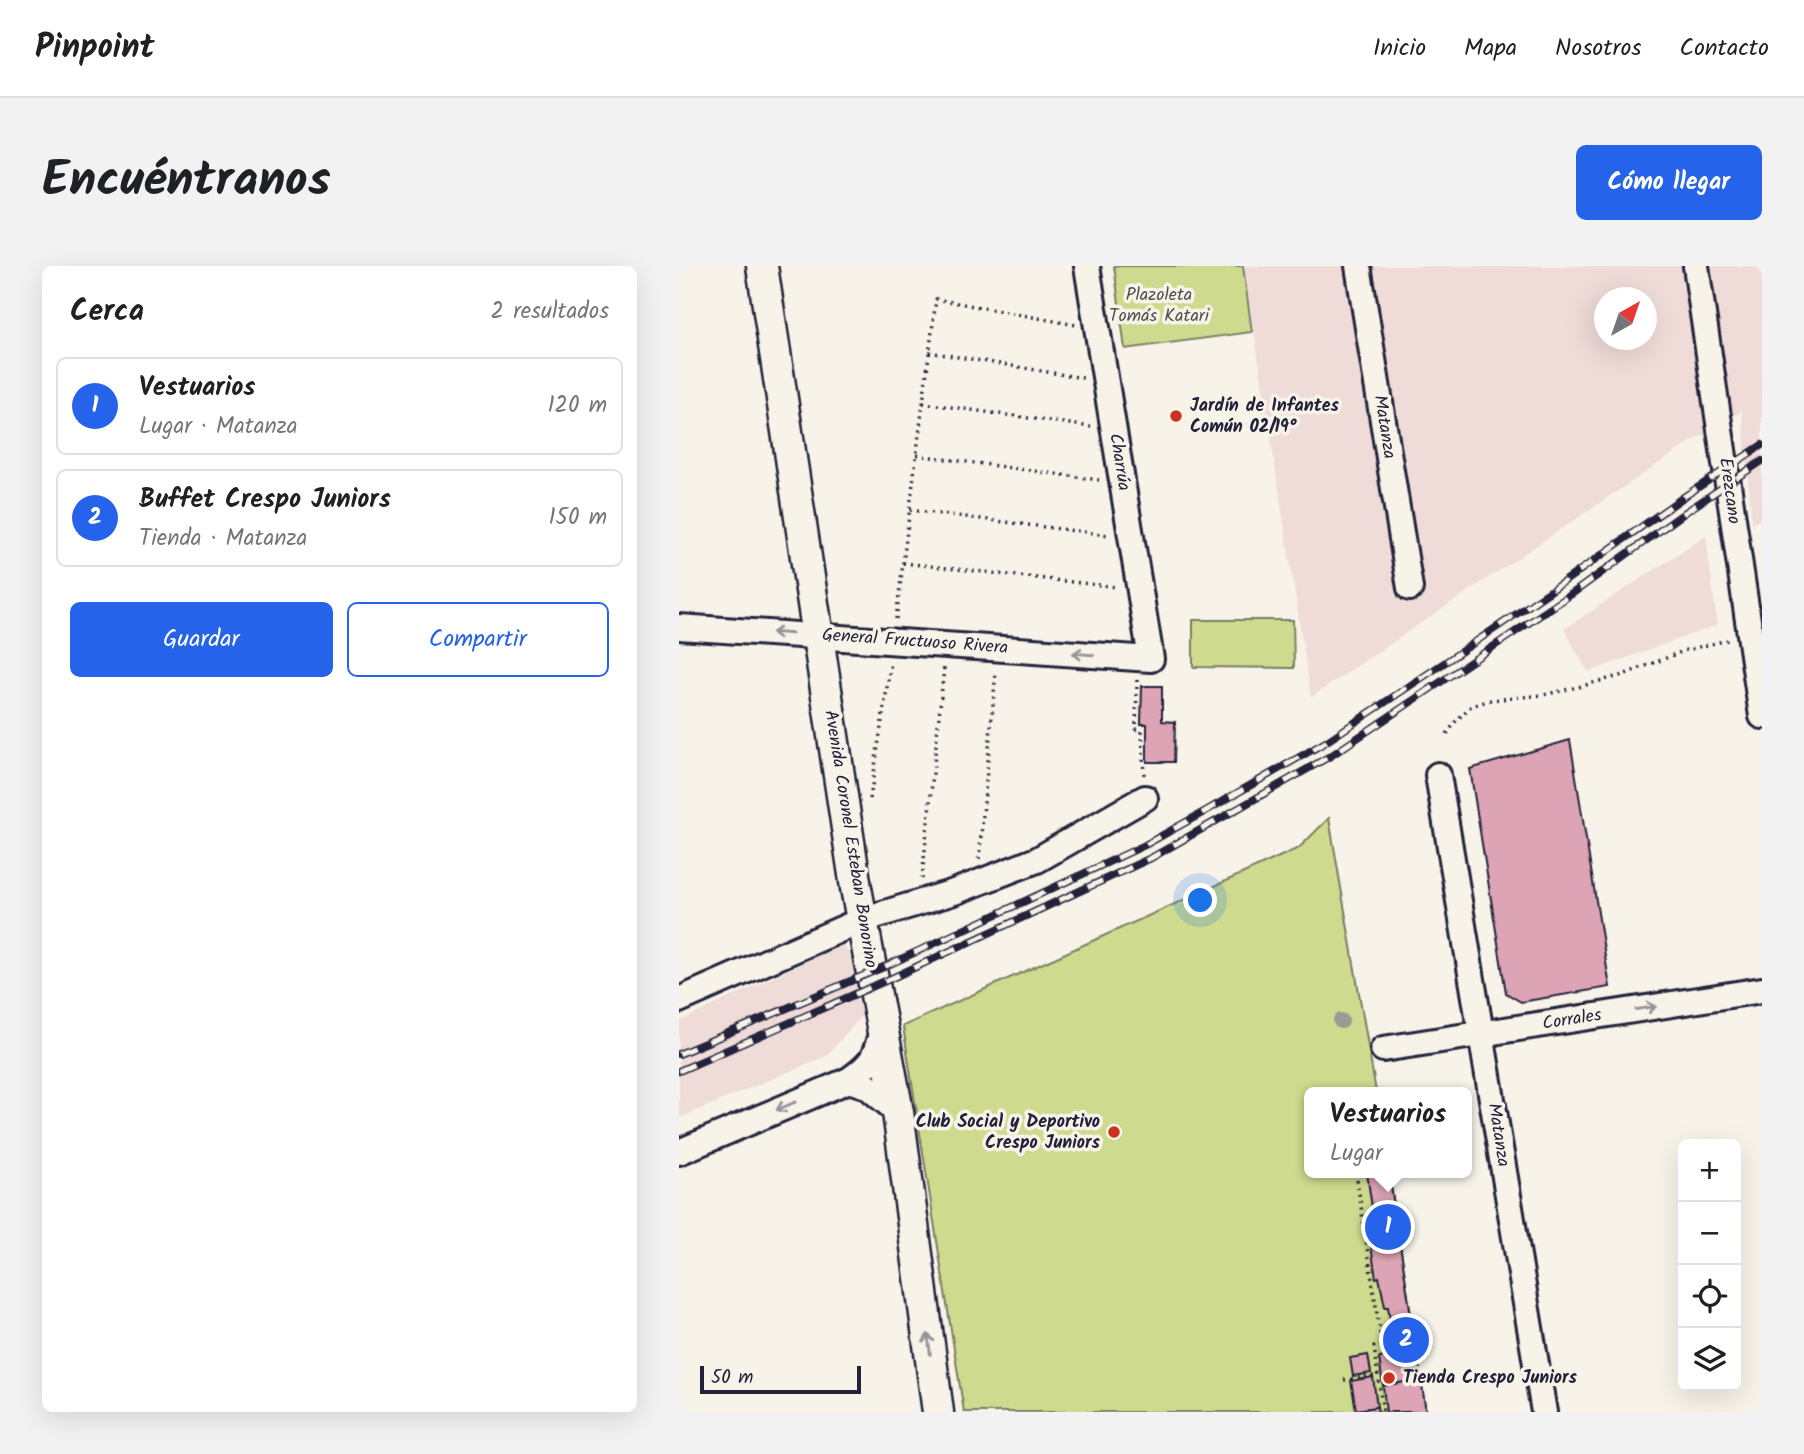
<!DOCTYPE html>
<html lang="es">
<head>
<meta charset="utf-8">
<style>
  :root { --surface:#fff; --page:#f2f2f2; --text:#202124; --muted:#757577; --line:#e0e0e0; --accent:#2563eb }
  body { margin:0; font-family:Kalam,sans-serif; background:var(--page); color:var(--text) }
  .controls { position:absolute; right:21px; bottom:21px; display:grid; overflow:hidden; border-radius:10px; box-shadow:0 7px 28px #0002 }
  .controls button { width:63px; height:63px; display:grid; place-items:center; padding:0; border:0; border-bottom:2px solid var(--line); background:var(--surface); color:var(--text); font:35px sans-serif }
  .compass { position:absolute; left:915px; top:21px; width:63px; height:63px; border-radius:50%; background:var(--surface); box-shadow:0 7px 28px #0002; rotate:40deg }
  .scale { position:absolute; left:21px; bottom:18px; width:161px; box-sizing:border-box; padding-left:7px; border:4px solid #22223b; border-top:0; font-size:19px; line-height:24px; white-space:nowrap; color:#22223b; -webkit-text-stroke:5px #f7f3e8; paint-order:stroke }
  .you { position:absolute; left:522px; top:635px; width:24px; height:24px; margin:-18px; border:5px solid #fff; border-radius:50%; background:#1a73e8; box-shadow:0 0 0 10px #1a73e833 }
  .badge { display:grid; place-items:center; width:46px; height:46px; border-radius:50%; background:var(--accent); color:#fff; font-size:23px; font-weight:700 }
  .pin { position:absolute; translate:-50% -50%; border:4px solid #fff; box-shadow:0 2px 7px #0006 }
  .popup { position:absolute; left:625px; top:821px; width:168px; height:91px; box-sizing:border-box; display:grid; place-content:center; border-radius:10px; background:var(--surface); filter:drop-shadow(0 2px 5px #0005); font-size:23px; white-space:nowrap; color:var(--muted) }
  .popup b { font-size:26px; color:var(--text) }
  .popup::after { content:''; position:absolute; left:50%; top:100%; margin-left:-14px; border:14px solid transparent; border-top-color:var(--surface) }
  .list { margin:0; padding:0; list-style:none }
  h2 { display:flex; justify-content:space-between; align-items:center; height:91px; margin:0; padding:0 28px; font-size:30px }
  h2 small { font-size:23px; font-weight:400; color:var(--muted) }
  .list li { display:grid; grid-template-columns:46px 1fr auto; gap:21px; align-items:center; box-sizing:border-box; height:98px; margin:0 14px 14px; padding:0 14px; border:2px solid var(--line); border-radius:10px }
  .list b { display:block; font-size:26px; white-space:nowrap }
  .list p { margin:0; font-size:23px; white-space:nowrap; color:var(--muted) }
  .list em { font-size:23px; font-style:normal; color:var(--muted) }
  .actions { display:flex; gap:14px; padding:21px 28px }
  .actions a { flex:1; padding:16px 0; border:2px solid var(--accent); border-radius:10px; text-align:center; font-size:24px; color:var(--accent) }
  .actions .main { background:var(--accent); color:#fff }
  .icon { flex:none; width:38px; height:38px; fill:none; stroke:currentColor; stroke-width:2; stroke-linecap:round; stroke-linejoin:round }
  .map { position:relative; flex:none; width:1083px; height:1146px; overflow:hidden; border-radius:10px }
  header { display:flex; align-items:center; gap:42px; box-sizing:border-box; height:98px; padding:0 35px; background:var(--surface); border-bottom:2px solid var(--line) }
  header strong { font-size:33px }
  nav { display:flex; gap:38px; margin-inline-start:auto; font-size:24px }
  .intro { display:flex; align-items:center; justify-content:space-between; box-sizing:border-box; height:168px; padding:0 42px }
  h1 { margin:0; font-size:49px }
  .button { padding:18px 32px; border-radius:10px; background:var(--accent); color:#fff; font-size:24px; font-weight:700 }
  main { display:flex; gap:42px; padding:0 42px }
  aside { flex:1; background:var(--surface); border-radius:10px; box-shadow:0 7px 28px #0002 }
  .map>svg:first-child { display:block }
  .built { fill:#efdbd8; fill-rule:evenodd }
  .green { fill:#ceda8e; stroke:#787e64; stroke-width:2 }
  .building { fill:#dca4b4; stroke:#22223b; stroke-width:2 }
  .lines { fill:none; stroke-linecap:round; stroke-linejoin:round }
  .minor-casing { stroke:#22223b; stroke-width:30 }
  .tertiary-casing { stroke:#22223b; stroke-width:35 }
  .path { stroke:#22223b; stroke-width:3.5; stroke-dasharray:2 5; stroke-linecap:butt }
  .minor { stroke:#f7f3e8; stroke-width:24 }
  .tertiary { stroke:#f7f3e8; stroke-width:30 }
  .rail-casing { stroke:#22223b; stroke-width:8 }
  .rail { stroke:#f7f3e8; stroke-width:5; stroke-dasharray:16; stroke-linecap:butt }
  .tree { fill:#9a9994 }
  .oneway { stroke:#97959a }
  .poi-dot { fill:#c8321e; stroke:#f7f3e8; stroke-width:2.5 }
  .labels { text-anchor:middle; dominant-baseline:central; stroke-width:7; stroke-linejoin:round; paint-order:stroke }
  .park-label { font-size:18px; fill:#4d5050; stroke:#f7f3e8 }
  .poi-label { font-size:18px; font-weight:bold; fill:#22223b; stroke:#f7f3e8; text-anchor:start }
  .street-label { font-size:18px; fill:#22223b; stroke:#f7f3e8 }
</style>
</head>
<body>
<header>
<strong>Pinpoint</strong>
<nav><a>Inicio</a><a>Mapa</a><a>Nosotros</a><a>Contacto</a></nav>
</header>
<div class="intro"><h1>Encuéntranos</h1><a class="button">Cómo llegar</a></div>
<main>
<aside>
<h2>Cerca<small>2 resultados</small></h2>
<ul class="list">
<li><span class="badge">1</span><div><b>Vestuarios</b><p>Lugar · Matanza</p></div><em>120 m</em></li>
<li><span class="badge">2</span><div><b>Buffet Crespo Juniors</b><p>Tienda · Matanza</p></div><em>150 m</em></li>
</ul>
<div class="actions"><a class="main">Guardar</a><a>Compartir</a></div>
</aside>
<div class="map">
<svg width="1083" height="1146" viewBox="0 0 1083 1146">
  <rect width="100%" height="100%" fill="#f7f3e8"/>
  <filter id="ink" filterUnits="userSpaceOnUse"><feTurbulence type="fractalNoise" baseFrequency=".0143" numOctaves="2"/><feDisplacementMap in="SourceGraphic" scale="14" xChannelSelector="R" yChannelSelector="G"/><feConvolveMatrix kernelMatrix="1 2 1 2 8 2 1 2 1" color-interpolation-filters="sRGB"/></filter>
  <g filter="url(#ink)">
    <!-- built -->
    <g class="built">
      <path d="M565,0H1083V252L1073,258L1063,145L1010,177L632,431ZM926,32H968V74H926Z"/>
      <path d="M1027,270L1038,359L909,406L885,363Z"/>
      <path d="M164,678L178,702L184,748L147,790L0,852V756Z"/>
    </g>
    <!-- green -->
    <g class="green">
      <path d="M435,0H564L573,66L446,83Z"/>
      <path d="M514,354H614L615,402L514,401Z"/>
      <path d="M650,552L697,826H630V907H710L747,1146H285L224,760L620,582Z"/>
    </g>
    <!-- building -->
    <g class="building">
      <path d="M463,420H483V455L496,456L495,496H468V458H462Z"/>
      <path d="M891,474L931,721L842,736L827,727L791,503Z"/>
      <path d="M688,907H710L733,1056L712,1060L709,1041H706L700,1011L697,1012L692,980L703,979L697,942H693Z"/>
      <path d="M733,1056L742,1113L704,1120L700,1092L719,1089L716,1058Z"/>
      <path d="M689,1089L692,1107L674,1110L671,1092Z"/>
      <path d="M694,1111L698,1141L677,1144L672,1115Z"/>
      <path d="M742,1113L747,1146H707L704,1120Z"/>
      <path d="M698,1141L699,1146H677V1144Z"/>
    </g>
    <g class="lines">
      <defs>
        <g id="minor">
          <path d="M679,0L731,322"/>
          <path d="M1017,0L1083,450"/>
          <path d="M0,361L472,393L408,0"/>
          <path d="M759,509L865,1146"/>
          <path d="M0,734L183,654L275,626L358,594L466,532"/>
          <path d="M704,783L1083,724"/>
          <path d="M170,814L188,820L219,846"/>
          <path d="M0,886L170,814C194,797 196,792 203,764"/>
        </g>
        <path id="tertiary" d="M83,0L177,622L219,846L259,1146"/>
      </defs>
      <!-- minor casing -->
      <use href="#minor" class="minor-casing"/>
      <!-- tertiary casing -->
      <use href="#tertiary" class="tertiary-casing"/>
      <!-- path -->
      <g class="path">
        <path d="M250,86L404,112"/>
        <path d="M244,137L412,161"/>
        <path d="M238,189L420,214"/>
        <path d="M231,244L429,269"/>
        <path d="M224,297L438,321"/>
        <path d="M217,353L257,33L397,59"/>
        <path d="M458,414L457,463L463,464L465,509"/>
        <path d="M768,468L777,455L792,440L812,434L864,429L903,420L944,409L1007,384L1049,374"/>
        <path d="M191,533L212,396"/>
        <path d="M300,593L317,405"/>
        <path d="M243,613L265,402"/>
        <path d="M677,907L703,1080L695,1081L704,1146"/>
        <path d="M665,1114L699,1109"/>
      </g>
      <!-- minor -->
      <use href="#minor" class="minor"/>
      <!-- tertiary -->
      <use href="#tertiary" class="tertiary"/>
      <defs>
        <g id="rail">
          <path d="M0,788L207,700L466,579L525,546L645,477L771,393L886,315L1003,232L1083,179"/>
          <path d="M0,805L213,712L472,592L653,489L894,327L1008,245L1083,195"/>
        </g>
      </defs>
      <!-- rail casing -->
      <use href="#rail" class="rail-casing"/>
      <!-- rail -->
      <use href="#rail" class="rail"/>
    </g>
    <!-- trees -->
    <circle class="tree" cx="662" cy="755" r="8"/>
    <!-- one-way arrows -->
    <defs><path id="oneway-shaft" d="M-6 0H5M1.5-3L5.5 0L1.5 3" fill="none" stroke-width="1.6" stroke-linecap="round" stroke-linejoin="round" transform="scale(1.75)"/></defs>
    <g class="oneway">
      <use href="#oneway-shaft" transform="translate(103 367) rotate(-176)"/>
      <use href="#oneway-shaft" transform="translate(404 388) rotate(-176)"/>
      <use href="#oneway-shaft" transform="translate(967 742) rotate(-9)"/>
      <use href="#oneway-shaft" transform="translate(107 840) rotate(157)"/>
      <use href="#oneway-shaft" transform="translate(250 1078) rotate(-97)"/>
    </g>
  </g>
  <!-- markers -->
  <g class="poi-dot">
    <circle cx="497" cy="150" r="7"/>
    <circle cx="435" cy="866" r="7"/>
    <circle cx="710" cy="1112" r="7"/>
  </g>
  <g class="labels">
    <!-- park labels -->
    <g class="park-label">
      <text x="480" y="29">Plazoleta<tspan x="480" dy="21">Tomás Katari</tspan></text>
    </g>
    <!-- poi labels -->
    <g class="poi-label">
      <text x="511" y="140">Jardín de Infantes<tspan x="511" dy="21">Común 02/19°</tspan></text>
      <text x="421" y="856" text-anchor="end">Club Social y Deportivo<tspan x="421" dy="21">Crespo Juniors</tspan></text>
      <text x="724" y="1112">Tienda Crespo Juniors</text>
    </g>
    <!-- street labels -->
    <g class="street-label">
      <text transform="translate(705 161) rotate(81)">Matanza</text>
      <text transform="translate(440 196) rotate(81)">Charrúa</text>
      <text transform="translate(1050 225) rotate(82)">Erezcano</text>
      <text transform="translate(236 376) rotate(4)">General Fructuoso Rivera</text>
      <text transform="translate(171 573) rotate(81)">Avenida Coronel Esteban Bonorino</text>
      <text transform="translate(893 754) rotate(-9)">Corrales</text>
      <text transform="translate(819 869) rotate(81)">Matanza</text>
    </g>
  </g>
</svg>
<div class="controls">
<button>+</button>
<button>−</button>
<button><svg class="icon" aria-label="locate" viewBox="0 0 24 24"><circle cx="12" cy="12" r="6"/><path d="M12 2v4M12 18v4M2 12h4M18 12h4"/></svg></button>
<button><svg class="icon" aria-label="layers" viewBox="0 0 24 24"><path d="M12 4l9 5-9 5-9-5zM3 14l9 5 9-5"/></svg></button>
</div>
<svg class="compass" viewBox="-18 -18 36 36"><path d="M0-13l5 13h-10z" fill="#e53935"/><path d="M0 13l5-13h-10z" fill="#757577"/></svg>
<div class="scale">50 m</div>
<div class="you"></div>
<div class="pin badge" style="left:709px;top:961px">1</div>
<div class="popup"><b>Vestuarios</b>Lugar</div>
<div class="pin badge" style="left:727px;top:1074px">2</div>
</div>
</main>
</body>
</html>
